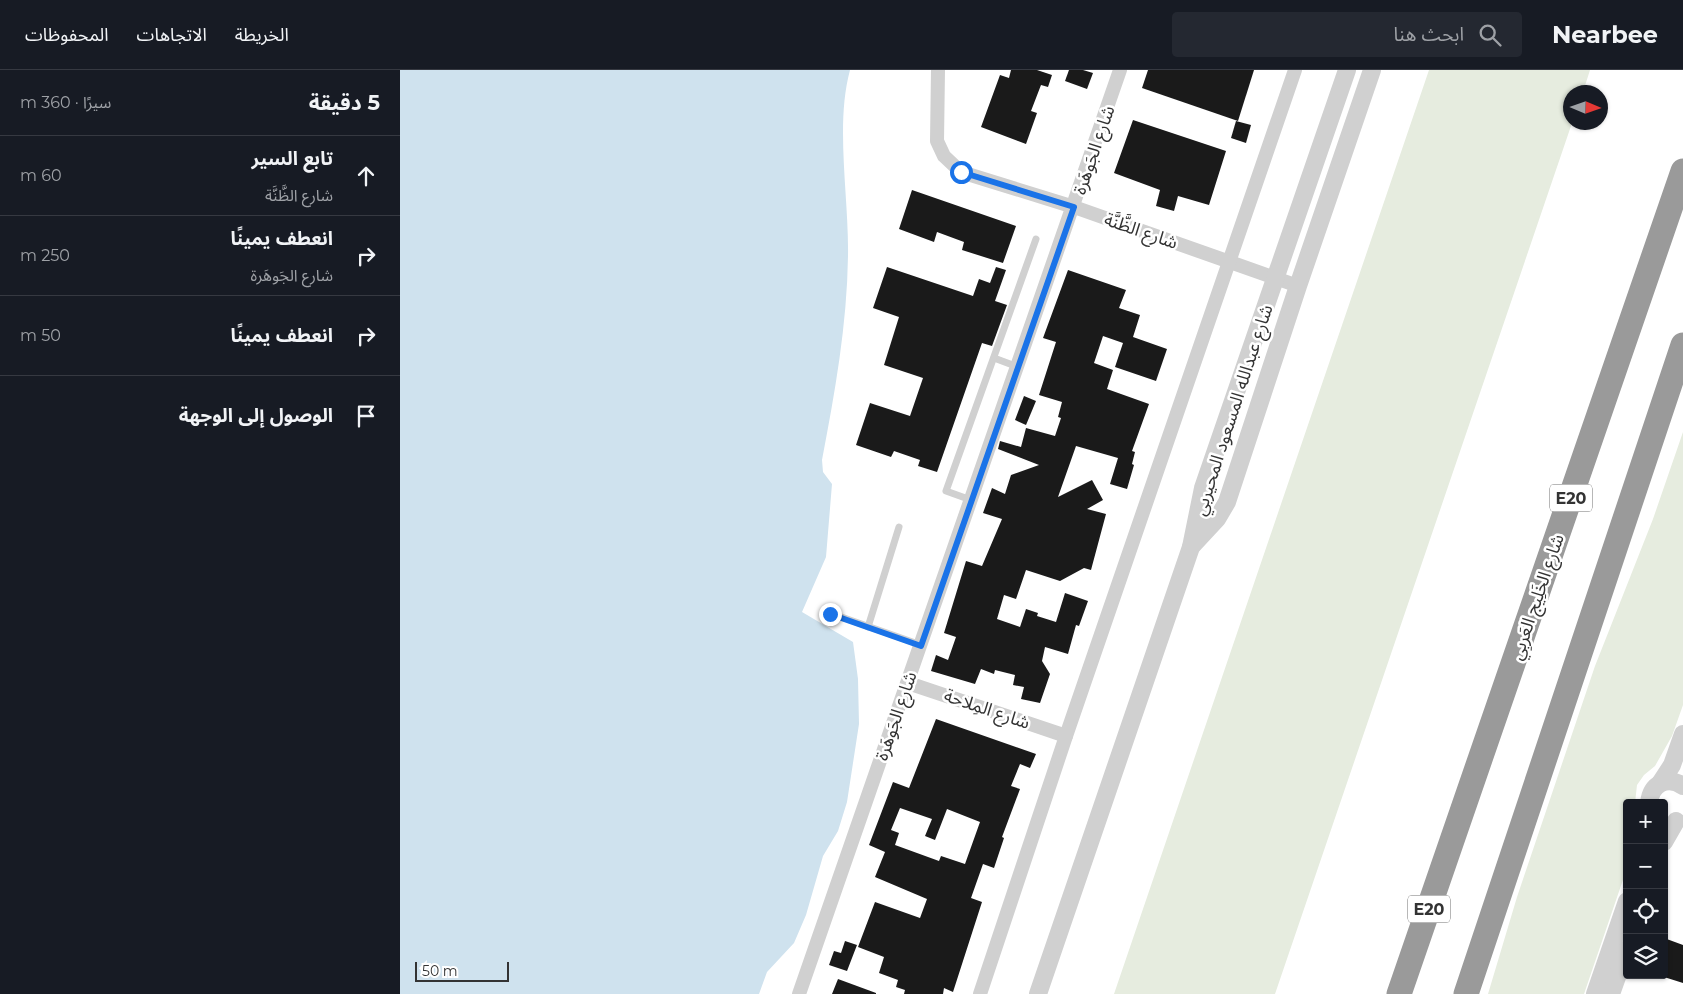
<!DOCTYPE html>
<html lang="ar">
<head>
<meta charset="utf-8">
<style>
  :root { --surface:#171b24; --page:#242831; --text:#f1f3f6; --muted:#9ea1a6; --line:#363941 }
  body { margin:0; font-family:Montserrat,"Noto Sans Arabic",sans-serif; background:var(--page); color:var(--text); direction:rtl }
  .controls { position:absolute; right:15px; bottom:15px; display:grid; overflow:hidden; border-radius:5px; box-shadow:0 1px 4px #0004 }
  .controls button { width:45px; height:45px; display:grid; place-items:center; padding:0; border:0; border-bottom:1px solid var(--line); background:var(--surface); color:var(--text); font:25px sans-serif }
  .compass { position:absolute; left:1163px; top:15px; width:45px; height:45px; border-radius:50%; background:var(--surface); box-shadow:0 1px 4px #0004; rotate:92deg }
  .scale { position:absolute; left:15px; bottom:12px; width:94px; box-sizing:border-box; padding-left:5px; border:2px solid #333; border-top:0; font-size:14px; line-height:18px; white-space:nowrap; color:#333; -webkit-text-stroke:4px #fff; paint-order:stroke }
  .stop { position:absolute; width:15px; height:15px; margin:-11px; border:4px solid #1a73e8; border-radius:50%; background:#fff }
  .stop.end { background:#1a73e8; border-color:#fff; box-shadow:0 1px 5px #0008 }
  .list { margin:0; padding:0; list-style:none }
  h2 { display:flex; justify-content:space-between; align-items:center; height:65px; margin:0; padding:0 20px; font-size:21px }
  h2 small { font-size:16px; font-weight:400; color:var(--muted) }
  .list li { display:grid; grid-template-columns:32px 1fr auto; gap:15px; align-items:center; box-sizing:border-box; height:80px; padding:0 20px; border-top:1px solid var(--line) }
  .list b { display:block; font-size:19px; white-space:nowrap }
  .list p { margin:0; font-size:16px; white-space:nowrap; color:var(--muted) }
  .list em { font-size:16px; font-style:normal; color:var(--muted) }
  .icon { flex:none; width:28px; height:28px; fill:none; stroke:currentColor; stroke-width:2; stroke-linecap:round; stroke-linejoin:round }
  .map { position:relative; flex:none; width:1283px; height:924px; overflow:hidden; direction:ltr }
  header { display:flex; align-items:center; gap:30px; box-sizing:border-box; height:70px; padding:0 25px; background:var(--surface); border-bottom:1px solid var(--line) }
  header strong { font-size:24px }
  nav { display:flex; gap:28px; margin-inline-start:auto; font-size:18px }
  .search { width:350px; height:45px; background:var(--page); display:flex; align-items:center; gap:12px; box-sizing:border-box; padding:0 18px; border-radius:5px; color:var(--muted); font-size:19px }
  main { display:flex }
  aside { flex:1; background:var(--surface) }
  .map>svg:first-child { display:block }
  .green { fill:#e6ecdf }
  .water { fill:#cfe2ee }
  .building { fill:#1a1a1a; fill-rule:evenodd }
  .lines { fill:none; stroke-linecap:round; stroke-linejoin:round }
  .service { stroke:#d0d0d0; stroke-width:7 }
  .minor { stroke:#d0d0d0; stroke-width:14 }
  .tertiary { stroke:#d0d0d0; stroke-width:18 }
  .motorway { stroke:#9a9a9a; stroke-width:25 }
  .route { stroke:#1a73e8; stroke-width:6 }
  .labels { text-anchor:middle; dominant-baseline:central; stroke-width:5; stroke-linejoin:round; paint-order:stroke }
  .shield { fill:#fff; stroke:#707070; stroke-width:1 }
  .shield-label { font-size:16px; font-weight:bold; fill:#333 }
  .street-label { font-size:18px; fill:#333; stroke:#fff }
</style>
</head>
<body>
<header>
<strong>Nearbee</strong>
<div class="search"><svg class="icon" aria-label="search" viewBox="0 0 24 24"><circle cx="10" cy="10" r="6"/><path d="M15 15l6 6"/></svg>ابحث هنا</div>
<nav><a>الخريطة</a><a>الاتجاهات</a><a>المحفوظات</a></nav>
</header>
<main>
<div class="map">
<svg width="1283" height="924" viewBox="0 0 1283 924">
  <rect width="100%" height="100%" fill="#fff"/>
  <!-- green -->
  <g class="green">
    <path d="M1029,0H1190L1183,22H1170V52L1172,53L875,924H714Z"/>
    <path d="M1283,362V635L1272,666L1255,696L1244,705L1237,715L1235,733H1227V798L1184,924H1088L1117,827L1195,596L1253,449Z"/>
  </g>
  <!-- water -->
  <path class="water" d="M0,0H450C435,55 449,127 448,186C447,255 435,322 422,390L423,402L432,414L426,487L402,542L453,572L458,609L459,654L447,732L438,761L423,786L406,845L394,873L367,902L359,924H0Z"/>
  <!-- building -->
  <g class="building">
    <path d="M611,0H637L652,5L648,17L641,15L631,41L637,43L626,74L581,57L600,5L609,8Z"/>
    <path d="M669,0H683L693,3L687,19L665,11Z"/>
    <path d="M748,0H854L838,51L742,18Z"/>
    <path d="M733,50L826,81L809,135L778,126L774,141L756,136L760,120L714,103Z"/>
    <path d="M836,51L851,55L846,73L831,68Z"/>
    <path d="M512,120L616,156L603,193L562,180L564,172L537,162L534,172L499,159Z"/>
    <path d="M487,197L573,226L579,209L590,213L596,197L606,200L595,231L607,235L592,276L582,273L537,402L518,396L520,390L494,381L491,387L456,375L470,333L510,346L523,308L484,295L499,247L473,238Z"/>
    <path d="M668,200L726,220L719,238L740,245L733,267L767,279L756,311L715,297L723,273L703,266L694,293L713,300L707,319L749,334L732,381L735,382L732,394L734,395L727,419L710,414L718,388L676,376L658,427L692,410L703,430L687,439L706,444L691,500L684,498L660,511L626,500L616,529L604,525L597,549L620,557L626,539L638,543L637,546L656,552L665,523L688,531L679,556L676,555L668,584L645,577L642,591L650,604L640,633L621,629L624,617L613,615L615,605L595,600L594,604L581,599L575,614L531,601L536,585L548,590L556,567L544,563L566,491L582,496L602,449L583,443L592,418L605,424L611,405L639,395L598,379L600,371L621,377L626,358L655,366L661,348L658,347L662,332L639,325L656,272L643,268Z"/>
    <path d="M624,326L636,331L626,355L615,350Z"/>
    <path d="M536,649L636,684L630,698L620,694L611,716L620,719L602,767L604,768L594,798L583,794L571,828L582,832L553,922L544,918L543,924H504L505,920L496,917L498,910L479,903L484,887L458,877L475,832L520,848L527,829L475,807L485,782L469,775L493,712L509,718ZM500,738L532,749L525,766L535,770L547,739L580,752L565,794L541,786L539,791L495,775L499,763L491,760Z"/>
    <path d="M1264,868L1283,875V913L1264,907Z"/>
    <path d="M445,871L457,875L447,901L429,895L434,881L441,883Z"/>
    <path d="M438,909L476,923V924H432Z"/>
  </g>
  <g class="lines">
    <!-- service -->
    <g class="service">
      <path d="M594,288L618,297"/>
      <path d="M571,430L546,421L636,169"/>
      <path d="M430,543L521,575"/>
      <path d="M468,557L499,457"/>
    </g>
    <!-- minor -->
    <g class="minor">
      <path d="M538,0L537,71L544,86L561,102L674,137L898,216"/>
      <path d="M508,613L666,666"/>
      <path d="M399,924L720,0"/>
      <path d="M580,924L666,666L895,0"/>
    </g>
    <!-- tertiary -->
    <g class="tertiary">
      <path d="M791,477L817,449L827,432L898,216L972,0"/>
      <path d="M1261,712L1272,695L1283,664"/>
      <path d="M1249,733C1251,714 1267,705 1283,716"/>
      <path d="M1264,772L1276,751"/>
      <path d="M638,924L791,477L803,418L947,0"/>
      <path d="M1195,924L1227,831"/>
      <path d="M1211,924L1227,879"/>
    </g>
    <!-- motorway -->
    <g class="motorway">
      <path d="M999,924L1283,101"/>
      <path d="M1066,924L1283,275"/>
    </g>
  </g>
  <g class="lines">
    <!-- route -->
    <path class="route" d="M430,544L521,576L674,137L561,102"/>
  </g>
  <g class="labels">
    <!-- shield labels -->
    <g class="shield">
      <rect x="1150" y="414.5" width="42" height="27" rx="4"/>
      <rect x="1008" y="825.5" width="42" height="27" rx="4"/>
    </g>
    <g class="shield-label">
      <text x="1171" y="428">E20</text>
      <text x="1029" y="839">E20</text>
    </g>
    <!-- street labels -->
    <g class="street-label">
      <text transform="translate(694 80) rotate(-71)">شارع الجَوهَرة</text>
      <text transform="translate(741 161) rotate(19)">شارع الظَّنَّة</text>
      <text transform="translate(833 340) rotate(-72)">شارع عبدالله المسعود المحيربي</text>
      <text transform="translate(1137 527) rotate(-71)">شارع الخَلِيج العَربِي</text>
      <text transform="translate(587 639) rotate(19)">شارع المِلاحة</text>
      <text transform="translate(496 646) rotate(-71)">شارع الجَوهَرة</text>
    </g>
  </g>
</svg>
<div class="controls">
<button>+</button>
<button>−</button>
<button><svg class="icon" aria-label="locate" viewBox="0 0 24 24"><circle cx="12" cy="12" r="6"/><path d="M12 2v4M12 18v4M2 12h4M18 12h4"/></svg></button>
<button><svg class="icon" aria-label="layers" viewBox="0 0 24 24"><path d="M12 4l9 5-9 5-9-5zM3 14l9 5 9-5"/></svg></button>
</div>
<svg class="compass" viewBox="-18 -18 36 36"><path d="M0-13l5 13h-10z" fill="#e53935"/><path d="M0 13l5-13h-10z" fill="#9ea1a6"/></svg>
<div class="scale">50 m</div>
<div class="stop" style="left:561px;top:102px"></div>
<div class="stop end" style="left:430px;top:544px"></div>
</div>
<aside>
<h2>5 دقيقة<small>سيرًا · 360 m</small></h2>
<ul class="list">
<li><svg class="icon" aria-label="ahead" viewBox="0 0 24 24"><path d="M12 20V5M6 11l6-6 6 6"/></svg><div><b>تابع السير</b><p>شارع الظَّنَّة</p></div><em>60 m</em></li>
<li><svg class="icon" aria-label="right" viewBox="0 0 24 24"><path d="M7 20v-9h11M14 6l5 5-5 5"/></svg><div><b>انعطف يمينًا</b><p>شارع الجَوهَرة</p></div><em>250 m</em></li>
<li><svg class="icon" aria-label="right" viewBox="0 0 24 24"><path d="M7 20v-9h11M14 6l5 5-5 5"/></svg><div><b>انعطف يمينًا</b></div><em>50 m</em></li>
<li><svg class="icon" aria-label="arrive" viewBox="0 0 24 24"><path d="M6 21V4h12l-3 4 3 4H6"/></svg><div><b>الوصول إلى الوجهة</b></div></li>
</ul>
</aside>
</main>
</body>
</html>
